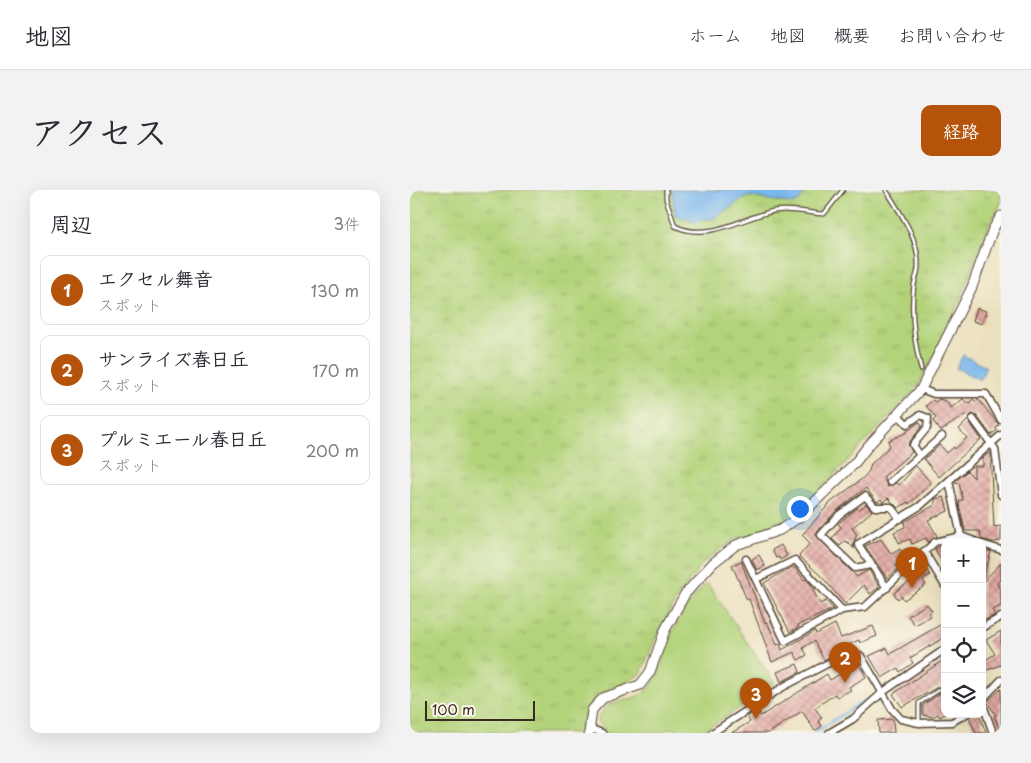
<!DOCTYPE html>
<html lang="ja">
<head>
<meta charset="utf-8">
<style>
  :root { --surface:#fff; --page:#f2f2f3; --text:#2b2b33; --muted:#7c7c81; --line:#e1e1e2; --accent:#b45309 }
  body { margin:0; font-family:"Playpen Sans","Klee One",sans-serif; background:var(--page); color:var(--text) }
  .controls { position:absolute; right:15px; bottom:15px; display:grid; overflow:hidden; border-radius:10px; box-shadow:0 5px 20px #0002 }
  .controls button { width:45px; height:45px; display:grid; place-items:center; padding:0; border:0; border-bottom:1px solid var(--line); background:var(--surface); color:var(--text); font:25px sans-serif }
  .scale { position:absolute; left:15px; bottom:12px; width:110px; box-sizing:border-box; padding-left:5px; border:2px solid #3b2a1e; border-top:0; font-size:14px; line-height:18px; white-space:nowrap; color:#3b2a1e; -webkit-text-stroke:4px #fbf7ec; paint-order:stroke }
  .you { position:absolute; left:389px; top:318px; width:18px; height:18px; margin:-12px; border:4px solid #fff; border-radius:50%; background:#1a73e8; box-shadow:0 0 0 8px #1a73e833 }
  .badge { display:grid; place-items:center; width:32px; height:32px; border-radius:50%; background:var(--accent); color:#fff; font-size:16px; font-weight:700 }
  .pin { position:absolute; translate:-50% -41px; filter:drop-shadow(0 1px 2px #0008) }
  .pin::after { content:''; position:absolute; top:26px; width:18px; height:15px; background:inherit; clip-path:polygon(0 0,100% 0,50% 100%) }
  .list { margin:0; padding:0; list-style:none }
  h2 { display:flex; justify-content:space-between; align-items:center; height:65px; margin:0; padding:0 20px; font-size:21px }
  h2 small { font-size:16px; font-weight:400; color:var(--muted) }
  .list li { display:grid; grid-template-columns:32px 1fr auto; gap:15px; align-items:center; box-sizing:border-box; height:70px; margin:0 10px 10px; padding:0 10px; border:1px solid var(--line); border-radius:10px }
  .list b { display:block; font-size:19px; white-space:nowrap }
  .list p { margin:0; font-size:16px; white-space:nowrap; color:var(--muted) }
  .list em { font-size:16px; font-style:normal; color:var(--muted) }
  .icon { flex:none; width:28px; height:28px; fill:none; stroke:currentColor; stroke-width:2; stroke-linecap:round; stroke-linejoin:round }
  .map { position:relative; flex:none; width:591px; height:543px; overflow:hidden; border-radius:10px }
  header { display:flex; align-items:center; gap:30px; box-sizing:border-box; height:70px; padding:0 25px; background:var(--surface); border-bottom:1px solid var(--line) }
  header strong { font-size:24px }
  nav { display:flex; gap:28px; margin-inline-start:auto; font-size:18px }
  .intro { display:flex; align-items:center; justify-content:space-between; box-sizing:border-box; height:120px; padding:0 30px }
  h1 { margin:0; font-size:35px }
  .button { padding:12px 22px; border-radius:10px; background:var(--accent); color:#fff; font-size:18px; font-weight:700 }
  main { display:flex; gap:30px; padding:0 30px }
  aside { flex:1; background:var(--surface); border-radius:10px; box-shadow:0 5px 20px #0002 }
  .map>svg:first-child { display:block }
  .grass { fill:url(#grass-tufts); stroke:#777e4c }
  .pitch { fill:#b3d37a; stroke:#777e4c }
  .water { fill:#79b6ec; stroke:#5a7085 }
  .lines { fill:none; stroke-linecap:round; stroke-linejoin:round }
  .stream { stroke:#79b6ec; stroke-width:2.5 }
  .building { fill:url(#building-cross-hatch) }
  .lane-casing { stroke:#554536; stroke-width:5.5 }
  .street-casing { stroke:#554536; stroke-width:9 }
  .secondary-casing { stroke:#554536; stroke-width:11 }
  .lane { stroke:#fff; stroke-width:3 }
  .street { stroke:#fff; stroke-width:6 }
  .secondary { stroke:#fff; stroke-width:9 }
</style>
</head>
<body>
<header>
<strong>地図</strong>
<nav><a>ホーム</a><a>地図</a><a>概要</a><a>お問い合わせ</a></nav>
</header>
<div class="intro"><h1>アクセス</h1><a class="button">経路</a></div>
<main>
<aside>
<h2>周辺<small>3件</small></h2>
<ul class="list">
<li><span class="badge">1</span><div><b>エクセル舞音</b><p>スポット</p></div><em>130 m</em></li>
<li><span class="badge">2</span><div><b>サンライズ春日丘</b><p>スポット</p></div><em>170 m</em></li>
<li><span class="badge">3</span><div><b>プルミエール春日丘</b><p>スポット</p></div><em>200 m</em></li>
</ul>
</aside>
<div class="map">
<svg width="591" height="543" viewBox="0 0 591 543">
  <defs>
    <pattern id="grass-tufts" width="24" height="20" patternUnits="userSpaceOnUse" patternTransform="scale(1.25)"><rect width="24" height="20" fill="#b3d37a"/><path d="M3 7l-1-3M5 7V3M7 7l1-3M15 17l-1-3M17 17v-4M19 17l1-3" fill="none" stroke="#9bb569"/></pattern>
    <pattern id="building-cross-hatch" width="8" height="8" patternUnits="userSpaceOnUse" patternTransform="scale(1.25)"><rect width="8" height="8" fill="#e2a8a2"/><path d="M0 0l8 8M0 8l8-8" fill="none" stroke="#b88983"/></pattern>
  </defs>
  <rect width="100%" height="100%" fill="#fbf7ec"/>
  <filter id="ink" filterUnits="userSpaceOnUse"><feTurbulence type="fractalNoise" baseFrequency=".02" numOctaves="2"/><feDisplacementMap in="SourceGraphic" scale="10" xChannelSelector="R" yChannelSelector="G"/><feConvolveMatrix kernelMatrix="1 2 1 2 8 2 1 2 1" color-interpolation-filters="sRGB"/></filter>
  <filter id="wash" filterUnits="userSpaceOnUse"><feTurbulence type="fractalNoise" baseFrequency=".0096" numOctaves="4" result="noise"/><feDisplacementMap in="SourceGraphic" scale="20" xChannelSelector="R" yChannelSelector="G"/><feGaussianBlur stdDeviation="1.12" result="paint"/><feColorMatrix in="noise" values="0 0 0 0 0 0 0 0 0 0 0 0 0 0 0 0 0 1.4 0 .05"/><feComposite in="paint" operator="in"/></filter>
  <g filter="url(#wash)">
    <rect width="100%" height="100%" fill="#ebe0be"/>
    <!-- grass -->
    <path class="grass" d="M0,0H591V14L580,32L550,110L528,158L507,197L410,300L378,329L360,339L325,349L294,372L268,406L247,445L231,483L215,495L202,498L188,505L176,518L170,543H0Z"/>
    <!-- pitch -->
    <path class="pitch" d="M297,393L366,495L290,543H277L260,538L252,543H196L187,531C198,503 220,516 237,500C251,487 253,465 260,448C268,428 282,408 297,393Z"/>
    <!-- water -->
    <g class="water">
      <path d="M262,0H397L389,11L383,14L337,6L304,28L285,32L265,25Z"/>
      <path d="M553,165L576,177L570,190L546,178Z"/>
    </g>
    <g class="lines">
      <!-- stream -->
      <path class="stream" d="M404,543L458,508"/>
    </g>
    <g id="blocks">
      <!-- building -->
      <g class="building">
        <path d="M567,118L576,121L572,134L563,131Z"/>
        <path d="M529,209L536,211L541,218L553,209L558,214L563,209L565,212L568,209L589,235L586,238L587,240L581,245L567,226L562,224L559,227L556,224L531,241L523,231L526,228L516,216L523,210L525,212Z"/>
        <path d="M558,230L571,249L529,287L514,269L530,255L537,263L544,257L545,259L557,248L549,239Z"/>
        <path d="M509,232L512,236L498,254L502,262L473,287L478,297L486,293L489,295L506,276L521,293L499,314L498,312L488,318L478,308L473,312L471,309L467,312L456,298L426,321L405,344L447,387L459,380L469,397L460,404L454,395L435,414L412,387L389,366L400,353L392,345L420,313L453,288L459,281L461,274L480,256L478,251L495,243Z"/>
        <path d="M580,262L584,337L591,336V351L584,352L571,349L570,341H555L549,314L550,310H553L549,293L544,292L557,281L564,288V276H573V268Z"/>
        <path d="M534,307L538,321L518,330L527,346L518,352L516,348L502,354L500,349L489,353L484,342L495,337L494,332L525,315V309Z"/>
        <path d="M456,314L462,321L442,338L447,345L443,354L444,359L439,353L434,351L430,356L422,349L431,337L428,334L447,318L449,320Z"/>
        <path d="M471,349L481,364L490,359L496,368L486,375L488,379L477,388L455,356Z"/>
        <path d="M371,355L377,366L370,370L369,367L366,368L362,360Z"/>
        <path d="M533,355L535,358V377L525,359Z"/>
        <path d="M572,359L581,362L573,390H572Z"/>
        <path d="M349,365L355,376L347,380L342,369Z"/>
        <path d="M331,371L355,433L357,432L367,455L370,454L372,460L405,441L406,444L425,434L431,448L463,436L467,446L450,453L449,450L429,459L430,462L414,470L404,451L393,458L397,465L388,470L384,462L362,472L339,409L337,410L322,375Z"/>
        <path d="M591,373V389L587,393L591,403V416L582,420L585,425L575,430L572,426V393Z"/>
        <path d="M382,377L385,378L394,390L396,389L405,399L403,400L410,414L416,411L423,419L388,435L389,437L380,442L354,393Z"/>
        <path d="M515,377L520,385L513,390L516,395L494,410L491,406L488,409L484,404L487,400L504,389L502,386Z"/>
        <path d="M517,414L522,421L519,423L521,426L505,435L498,426Z"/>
        <path d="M535,432V447L500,468L503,473L490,482L488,478L472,488L459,466L477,458L480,464Z"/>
        <path d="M591,441V475L572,482V472L585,464L576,450Z"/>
        <path d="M535,469V493L492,517L483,504Z"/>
        <path d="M448,473L456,487L439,497L441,500L427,507L425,504L405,518L412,528L408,531L412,536L405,541L392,521L359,543H321L340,532L337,526L348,520L351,526L417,484L420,490Z"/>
        <path d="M387,474L390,482L371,492L367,482Z"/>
        <path d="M591,499V543L584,526L586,525L577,512Z"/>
        <path d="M535,500V524L530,527L528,524L523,527L513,525V515Z"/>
        <path d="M561,524H569L576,543H566L560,530Z"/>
        <path d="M483,529L484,543H469L468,530Z"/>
      </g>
    </g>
  </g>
  <g filter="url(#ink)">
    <use href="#blocks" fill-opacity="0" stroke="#554536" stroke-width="1"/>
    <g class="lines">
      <defs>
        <g id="lane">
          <path d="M256,0V9L265,36C298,52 331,28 364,21C380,18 398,23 414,24L433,0"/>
          <path d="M476,0C489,21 510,50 508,77C508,83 505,89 504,95C500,124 504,151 511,179"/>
          <path d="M509,532V513L535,496"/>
        </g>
        <g id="street">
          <path d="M511,199L524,204H576L591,230"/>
          <path d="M488,225L497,234L510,225L518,228L517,238L503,255L509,264"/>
          <path d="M563,229L585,259L591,305"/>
          <path d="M539,291L551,346"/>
          <path d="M480,292L532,246"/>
          <path d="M572,354L591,360"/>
          <path d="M514,361L535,396"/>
          <path d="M336,369L375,451L432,420"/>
          <path d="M461,375L445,378L411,345L429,325L455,306L465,317H481L490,329"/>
          <path d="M346,389L385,370L432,420L455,417L525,352L551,346L567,352"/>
          <path d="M477,398L448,354L510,316L591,245"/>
          <path d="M572,438L591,427"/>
          <path d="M572,510L591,490"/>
          <path d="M572,512L583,543"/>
          <path d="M179,538L192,543"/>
          <path d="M302,543L373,497L430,467L442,463L451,466L482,519L491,529L509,533L542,532L556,524"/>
          <path d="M419,543L443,529L473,502L535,459"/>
        </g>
        <path id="secondary" d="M179,543L182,520L193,508L230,495L240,482L255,440L275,404L303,373L326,355L370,340L388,328L444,274L458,256L511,199L562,97L583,39L591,26"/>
      </defs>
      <!-- lane casing -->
      <use href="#lane" class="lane-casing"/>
      <!-- street casing -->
      <use href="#street" class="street-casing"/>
      <!-- secondary casing -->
      <use href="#secondary" class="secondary-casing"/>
      <!-- lane -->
      <use href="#lane" class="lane"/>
      <!-- street -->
      <use href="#street" class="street"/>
      <!-- secondary -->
      <use href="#secondary" class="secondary"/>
    </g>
  </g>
</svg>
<div class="controls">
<button>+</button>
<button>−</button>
<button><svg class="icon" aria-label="locate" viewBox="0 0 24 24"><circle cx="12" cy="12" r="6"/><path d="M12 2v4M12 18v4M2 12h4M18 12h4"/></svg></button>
<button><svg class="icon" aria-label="layers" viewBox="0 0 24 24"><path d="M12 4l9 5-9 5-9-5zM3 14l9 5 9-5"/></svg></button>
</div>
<div class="scale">100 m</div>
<div class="you"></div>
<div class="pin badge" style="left:502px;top:398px">1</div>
<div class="pin badge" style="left:435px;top:493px">2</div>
<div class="pin badge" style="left:346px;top:529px">3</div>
</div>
</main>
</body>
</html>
